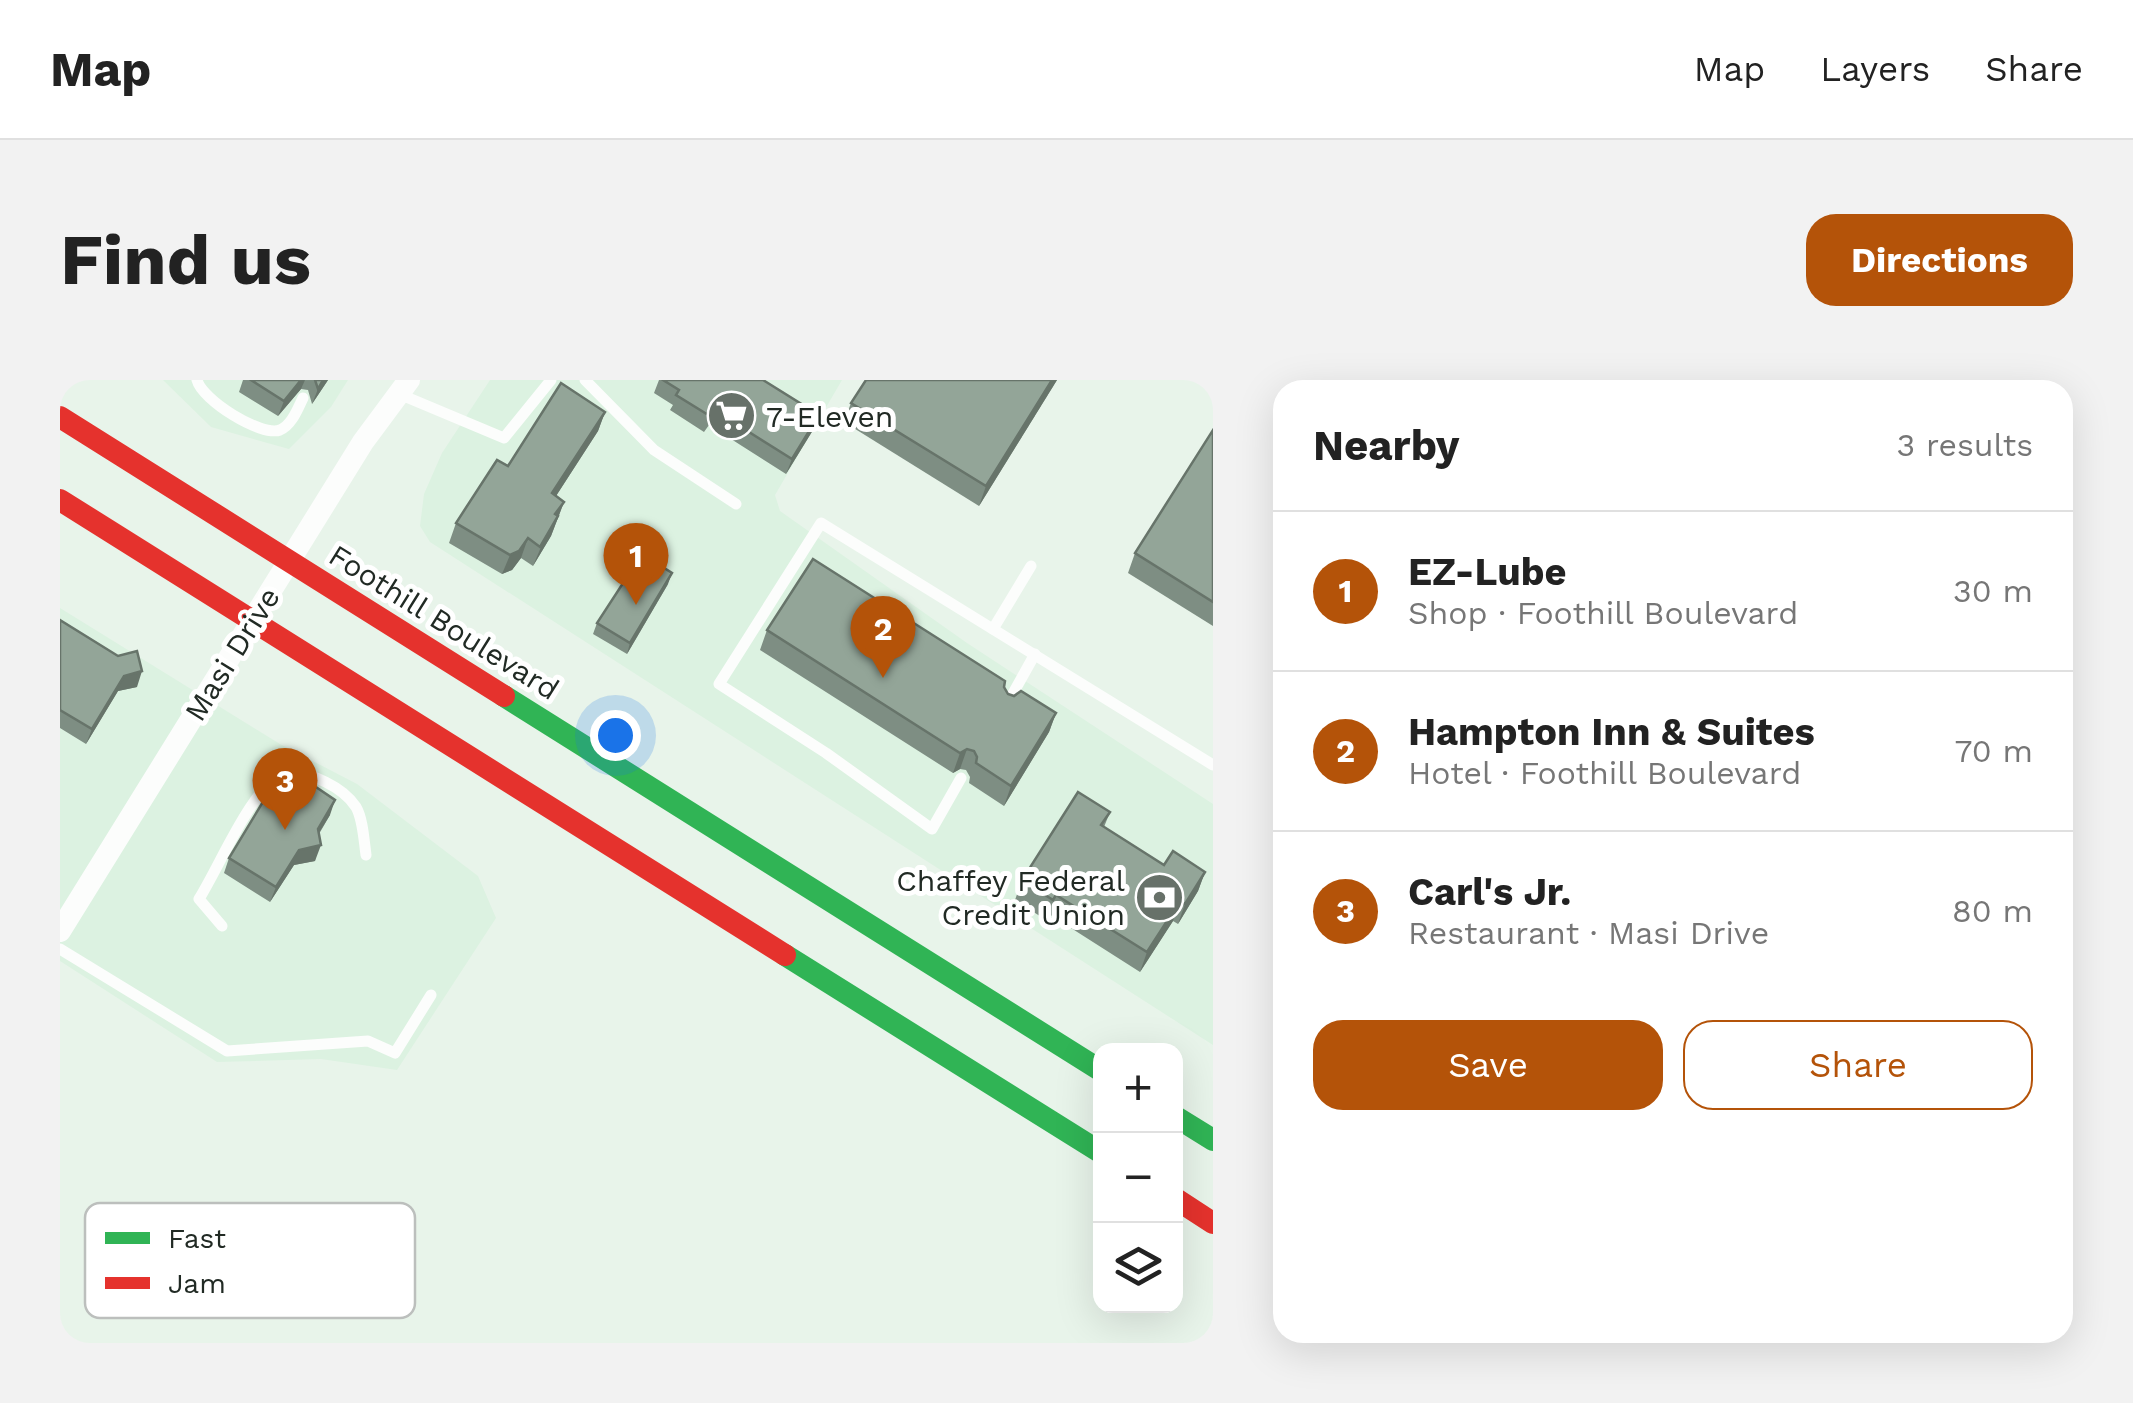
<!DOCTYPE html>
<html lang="en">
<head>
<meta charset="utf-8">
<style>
  :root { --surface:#fff; --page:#f2f2f2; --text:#222; --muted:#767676; --line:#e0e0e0; --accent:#b45309 }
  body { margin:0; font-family:"Work Sans",sans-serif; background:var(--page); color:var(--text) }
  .controls { position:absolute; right:30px; bottom:30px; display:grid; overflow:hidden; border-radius:20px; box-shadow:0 10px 40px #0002 }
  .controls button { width:90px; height:90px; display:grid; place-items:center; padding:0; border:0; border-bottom:2px solid var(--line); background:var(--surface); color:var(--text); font:50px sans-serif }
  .you { position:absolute; left:555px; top:355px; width:35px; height:35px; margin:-25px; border:8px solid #fff; border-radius:50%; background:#1a73e8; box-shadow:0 0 0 15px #1a73e833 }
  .badge { display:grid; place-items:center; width:65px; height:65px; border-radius:50%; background:var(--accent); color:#fff; font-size:32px; font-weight:700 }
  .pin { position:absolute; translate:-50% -82px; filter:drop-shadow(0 2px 5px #0008) }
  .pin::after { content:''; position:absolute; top:52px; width:35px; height:30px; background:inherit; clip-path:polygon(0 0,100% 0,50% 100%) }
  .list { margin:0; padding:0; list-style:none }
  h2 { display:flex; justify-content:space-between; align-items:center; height:130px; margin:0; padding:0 40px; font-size:42px }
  h2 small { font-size:32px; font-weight:400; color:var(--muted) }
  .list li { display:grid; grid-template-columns:65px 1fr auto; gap:30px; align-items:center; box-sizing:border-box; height:160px; padding:0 40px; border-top:2px solid var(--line) }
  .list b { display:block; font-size:38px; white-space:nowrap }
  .list p { margin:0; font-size:32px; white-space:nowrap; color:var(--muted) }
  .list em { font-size:32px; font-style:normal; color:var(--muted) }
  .actions { display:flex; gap:20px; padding:30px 40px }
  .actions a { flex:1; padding:22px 0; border:2px solid var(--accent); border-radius:30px; text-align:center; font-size:35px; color:var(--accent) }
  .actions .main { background:var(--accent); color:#fff }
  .icon { flex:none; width:55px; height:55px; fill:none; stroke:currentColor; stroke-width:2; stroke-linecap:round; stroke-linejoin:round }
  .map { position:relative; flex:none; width:1153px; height:963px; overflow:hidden; border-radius:30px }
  header { display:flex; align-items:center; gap:60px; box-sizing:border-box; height:140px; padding:0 50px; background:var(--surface); border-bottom:2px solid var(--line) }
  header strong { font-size:48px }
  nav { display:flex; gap:55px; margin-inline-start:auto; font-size:35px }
  .intro { display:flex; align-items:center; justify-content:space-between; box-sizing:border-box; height:240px; padding:0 60px }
  h1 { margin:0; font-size:70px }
  .button { padding:25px 45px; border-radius:30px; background:var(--accent); color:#fff; font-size:35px; font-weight:700 }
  main { display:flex; gap:60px; padding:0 60px }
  aside { flex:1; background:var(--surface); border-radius:30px; box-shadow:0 10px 40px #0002 }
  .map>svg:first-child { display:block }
  .built { fill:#dcf2e1 }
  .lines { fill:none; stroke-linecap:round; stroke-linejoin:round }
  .lane { stroke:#fcfdfc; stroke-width:11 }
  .street { stroke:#fcfdfc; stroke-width:22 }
  .fast { stroke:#30b455; stroke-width:22 }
  .jam { stroke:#e5322d; stroke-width:22 }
  .wall { fill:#7e8e83 }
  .shaded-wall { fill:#67746a }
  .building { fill:#93a598; stroke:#67746a; stroke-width:2.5 }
  .labels { text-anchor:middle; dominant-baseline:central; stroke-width:10; stroke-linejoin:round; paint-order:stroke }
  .poi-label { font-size:30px; fill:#212a24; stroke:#fff; text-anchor:start }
  .street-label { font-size:30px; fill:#212a24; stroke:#fff }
  .key { fill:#fff; stroke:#bcbfbd; stroke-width:2.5 }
  .key-label { font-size:28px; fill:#212a24 }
</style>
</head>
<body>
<header>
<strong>Map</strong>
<nav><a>Map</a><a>Layers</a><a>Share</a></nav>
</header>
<div class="intro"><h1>Find us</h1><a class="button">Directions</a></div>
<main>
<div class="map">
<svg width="1153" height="963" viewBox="0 0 1153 963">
  <rect width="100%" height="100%" fill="#e8f4ea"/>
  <!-- built -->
  <g class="built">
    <path d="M103,0H288L271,27L229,69L151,47Z"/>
    <path d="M430,0H782L715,115L720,131L907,263L1153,424V665L370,162L360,146L364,114L382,73Z"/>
    <path d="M0,228L220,364L297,404L418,496L436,538L337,690L261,679L157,682L0,581Z"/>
  </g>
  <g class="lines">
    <!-- lane -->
    <g class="lane">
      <path d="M137,0C142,20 201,57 220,50C232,45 238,28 243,18"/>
      <path d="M525,0L594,70L676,124"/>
      <path d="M339,14L444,58L491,0"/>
      <path d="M933,249L971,186"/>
      <path d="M946,326L975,274"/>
      <path d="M901,398L872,449L766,373L659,304L761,143L1153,385"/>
      <path d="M162,546L139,519C163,480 189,412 227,388C251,395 282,405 296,427C303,439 304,461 306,475"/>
      <path d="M0,569L167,671L308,661L335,673L371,615"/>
    </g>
    <!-- street -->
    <path class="street" d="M0,551L303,62L349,0"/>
    <!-- fast -->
    <g class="fast">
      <path d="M444,316L1040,690"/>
      <path d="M725,575L1040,772"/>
      <path d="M1116,737L1153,760"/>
    </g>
    <!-- jam -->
    <g class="jam">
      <path d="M0,37L444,316"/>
      <path d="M0,120L725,575"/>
      <path d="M1116,819L1153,843"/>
    </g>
  </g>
  <!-- wall -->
  <g class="wall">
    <path d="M183,0H268L252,24L248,10L241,9L218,36L179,12Z"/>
    <path d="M599,0H703L759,35L753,50L726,94L649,45L644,52L610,30L613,25L594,13Z"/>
    <path d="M997,0L919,126L784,42L791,23Z"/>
    <path d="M545,32L538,51L496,116L504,122L491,156L473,186L461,178L452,190L442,194L389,163L396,143L448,86Z"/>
    <path d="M1153,50V246L1068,193L1075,173Z"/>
    <path d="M608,204L567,274L533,254L537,243Z"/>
    <path d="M0,240L77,307L58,311L26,364L0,348Z"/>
    <path d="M707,250L944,307L948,314L996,333L989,352L944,426L909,403L910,397L906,390L900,389L893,393L700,270Z"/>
    <path d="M250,403L270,435L259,454L255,481L234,485L210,522L164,493L169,478Z"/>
    <path d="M1050,432L1044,447L1104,485L1145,492L1138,511L1118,544L1113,541L1080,592L989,534L986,540L955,520L962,500Z"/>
  </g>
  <!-- shaded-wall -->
  <g class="shaded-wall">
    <path d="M241,0H245L241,9L218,36L224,21Z"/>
    <path d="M263,0H268L252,24L258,9Z"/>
    <path d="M992,0H997L919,126L926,106Z"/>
    <path d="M545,32L538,51L485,133L492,113Z"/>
    <path d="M759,35L753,50L726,94L732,79Z"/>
    <path d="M504,122L491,156L473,186L495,134Z"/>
    <path d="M468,158L461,178L452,190L442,194L450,175Z"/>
    <path d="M612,193L608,204L567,274L570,263Z"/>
    <path d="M82,291L77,307L58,311L26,364L32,349L64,296Z"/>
    <path d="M996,333L989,352L944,426L951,406Z"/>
    <path d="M907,369L900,389L893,393L900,373Z"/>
    <path d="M275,420L270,435L252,464L258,449Z"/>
    <path d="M261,465L255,481L234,485L210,522L216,507L239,470Z"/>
    <path d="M1145,492L1138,511L1118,544L1125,524Z"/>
    <path d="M1120,521L1113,541L1080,592L1087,572Z"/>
  </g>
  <!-- building -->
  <g class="building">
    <path d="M191,0H241L224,21Z"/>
    <path d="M255,0H263L258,9Z"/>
    <path d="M603,0H703L759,35L732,79L654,30L650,36L616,15L619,10Z"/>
    <path d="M806,0H992L926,106L791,23Z"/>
    <path d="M501,3L545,32L492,113L504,122L495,134L498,136L480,167L468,158L459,171L450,175L396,143L437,80L448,86Z"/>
    <path d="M1153,50V222L1075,173Z"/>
    <path d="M582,174L612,193L570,263L537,243Z"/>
    <path d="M753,179L945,301L944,307L948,314L954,316L961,311L996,333L951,406L916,383L917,377L914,371L907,369L900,373L707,250Z"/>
    <path d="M0,240L58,276L77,271L82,291L64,296L32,349L0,330Z"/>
    <path d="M246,388L250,403L275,420L258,449L261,465L239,470L216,507L169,478L215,402L223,393Z"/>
    <path d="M1018,412L1050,432L1041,445L1104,485L1113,471L1145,492L1125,524L1120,521L1087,572L996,515L993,520L962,500Z"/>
  </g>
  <!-- icons -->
  <defs>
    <symbol id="supermarket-disc" viewBox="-11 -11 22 22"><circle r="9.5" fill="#677169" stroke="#fff"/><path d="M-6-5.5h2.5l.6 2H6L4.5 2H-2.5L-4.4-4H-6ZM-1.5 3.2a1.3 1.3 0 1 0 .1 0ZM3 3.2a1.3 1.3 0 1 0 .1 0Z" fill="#fff"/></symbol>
    <symbol id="bank-disc" viewBox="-11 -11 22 22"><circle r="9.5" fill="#677169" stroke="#fff"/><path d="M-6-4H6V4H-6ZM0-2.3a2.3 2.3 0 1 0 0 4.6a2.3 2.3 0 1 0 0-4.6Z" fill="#fff"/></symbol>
  </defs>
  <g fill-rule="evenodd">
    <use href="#supermarket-disc" x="644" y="8" width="55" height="55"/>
    <use href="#bank-disc" x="1072" y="490" width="55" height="55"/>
  </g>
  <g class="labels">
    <!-- poi labels -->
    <g class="poi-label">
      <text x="706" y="36">7-Eleven</text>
      <text x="1065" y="500" text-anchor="end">Chaffey Federal<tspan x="1065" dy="34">Credit Union</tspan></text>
    </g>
    <!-- street labels -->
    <g class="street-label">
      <text transform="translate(384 242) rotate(32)">Foothill Boulevard</text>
      <text transform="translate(172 274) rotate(-58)">Masi Drive</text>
    </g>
  </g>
  <!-- legend -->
  <rect x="25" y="823" width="330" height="115" rx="15" class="key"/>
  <rect x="45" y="852" width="45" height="12" fill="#30b455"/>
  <rect x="45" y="897" width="45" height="12" fill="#e5322d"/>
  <g class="key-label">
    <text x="108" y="868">Fast</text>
    <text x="108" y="913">Jam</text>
  </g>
</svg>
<div class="controls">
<button>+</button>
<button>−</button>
<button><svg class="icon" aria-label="layers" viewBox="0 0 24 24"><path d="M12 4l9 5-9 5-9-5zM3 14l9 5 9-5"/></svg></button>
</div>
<div class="you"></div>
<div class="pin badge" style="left:576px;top:225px">1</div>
<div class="pin badge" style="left:823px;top:298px">2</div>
<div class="pin badge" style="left:225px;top:450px">3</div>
</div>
<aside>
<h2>Nearby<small>3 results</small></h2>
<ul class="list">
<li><span class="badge">1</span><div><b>EZ-Lube</b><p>Shop · Foothill Boulevard</p></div><em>30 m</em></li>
<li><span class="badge">2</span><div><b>Hampton Inn &amp; Suites</b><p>Hotel · Foothill Boulevard</p></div><em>70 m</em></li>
<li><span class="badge">3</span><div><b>Carl's Jr.</b><p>Restaurant · Masi Drive</p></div><em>80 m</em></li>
</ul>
<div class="actions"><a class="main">Save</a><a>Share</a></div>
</aside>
</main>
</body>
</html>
